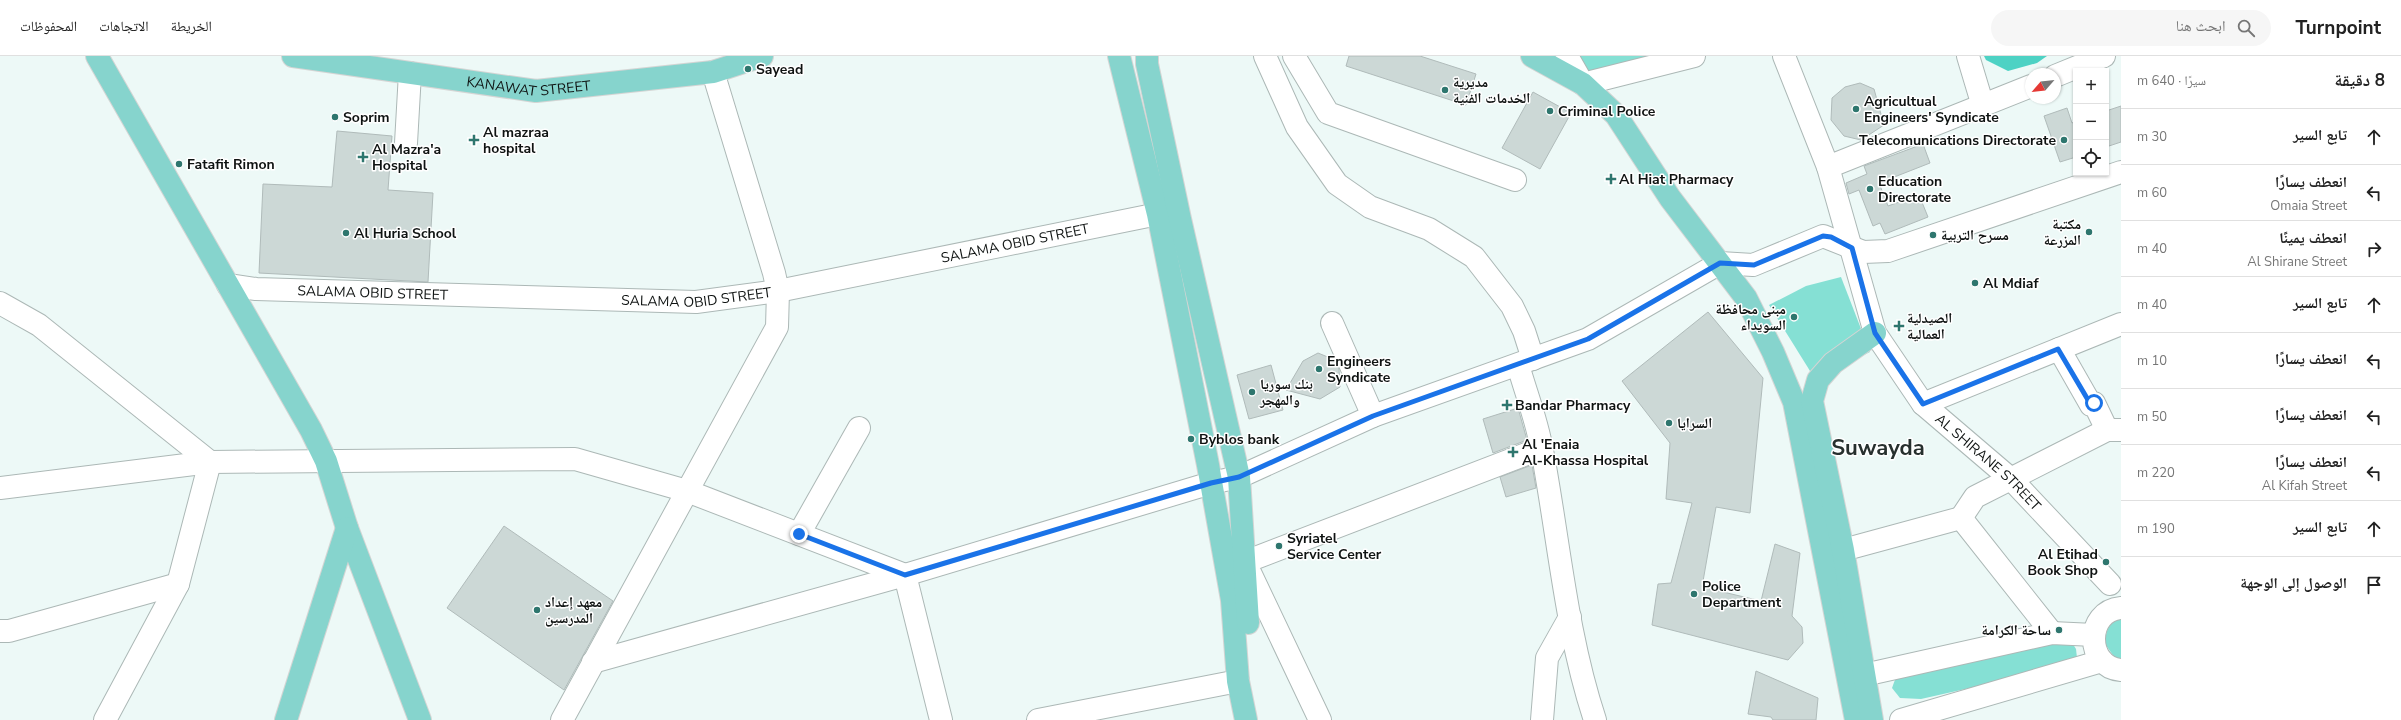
<!DOCTYPE html>
<html lang="ar">
<head>
<meta charset="utf-8">
<style>
  :root { --surface:#fff; --page:#f6f6f6; --text:#222; --muted:#767676; --line:#e0e0e0 }
  body { margin:0; font-family:"Nunito Sans","Noto Naskh Arabic",sans-serif; background:var(--page); color:var(--text); direction:rtl }
  .controls { position:absolute; right:12px; top:12px; display:grid; overflow:hidden; border-radius:0px; box-shadow:0 1px 3px #0004 }
  .controls button { width:36px; height:36px; display:grid; place-items:center; padding:0; border:0; border-bottom:1px solid var(--line); background:var(--surface); color:var(--text); font:20px sans-serif }
  .compass { position:absolute; left:2025px; top:12px; width:36px; height:36px; border-radius:50%; background:var(--surface); box-shadow:0 1px 3px #0004; rotate:242deg }
  .stop { position:absolute; width:12px; height:12px; margin:-9px; border:3px solid #1a73e8; border-radius:50%; background:#fff }
  .stop.end { background:#1a73e8; border-color:#fff; box-shadow:0 1px 4px #0008 }
  .list { margin:0; padding:0; list-style:none }
  h2 { display:flex; justify-content:space-between; align-items:center; height:52px; margin:0; padding:0 16px; font-size:17px }
  h2 small { font-size:13px; font-weight:400; color:var(--muted) }
  .list li { display:grid; grid-template-columns:26px 1fr auto; gap:12px; align-items:center; box-sizing:border-box; height:56px; padding:0 16px; border-top:1px solid var(--line) }
  .list b { display:block; font-size:15px; white-space:nowrap }
  .list p { margin:0; font-size:13px; white-space:nowrap; color:var(--muted) }
  .list em { font-size:13px; font-style:normal; color:var(--muted) }
  .icon { flex:none; width:22px; height:22px; fill:none; stroke:currentColor; stroke-width:2; stroke-linecap:round; stroke-linejoin:round }
  .map { position:relative; flex:none; width:2121px; height:664px; overflow:hidden; direction:ltr }
  header { display:flex; align-items:center; gap:24px; box-sizing:border-box; height:56px; padding:0 20px; background:var(--surface); border-bottom:1px solid var(--line) }
  header strong { font-size:19px }
  nav { display:flex; gap:22px; margin-inline-start:auto; font-size:14px }
  .search { width:280px; height:36px; background:var(--page); display:flex; align-items:center; gap:10px; box-sizing:border-box; padding:0 14px; border-radius:22px; color:var(--muted); font-size:15px }
  main { display:flex }
  aside { flex:1; background:var(--surface) }
  .map>svg:first-child { display:block }
  .green { fill:#85e0d4 }
  .water { fill:#4dd2c4 }
  .building { fill:#ccd8d6; stroke:#b0bbba }
  .lines { fill:none; stroke-linecap:round; stroke-linejoin:round }
  .minor-casing { stroke:#acb8b6; stroke-width:24 }
  .major-casing { stroke:#d4d5d4; stroke-width:24 }
  .minor { stroke:#fff; stroke-width:22 }
  .major { stroke:#86d4cd; stroke-width:22 }
  .route { stroke:#1a73e8; stroke-width:5 }
  .poi-dot { fill:#2e766e; stroke:#fff; stroke-width:1.5 }
  .labels { text-anchor:middle; dominant-baseline:central; stroke-width:3; stroke-linejoin:round; paint-order:stroke }
  .poi-label { font-size:14px; font-weight:bold; fill:#0f1312; stroke:#fff; text-anchor:start }
  .street-label { font-size:14px; fill:#0f1312; stroke:#fff }
  .town-label { font-size:22px; font-weight:bold; fill:#27302e; stroke:#fff }
</style>
</head>
<body>
<header>
<strong>Turnpoint</strong>
<div class="search"><svg class="icon" aria-label="search" viewBox="0 0 24 24"><circle cx="10" cy="10" r="6"/><path d="M15 15l6 6"/></svg>ابحث هنا</div>
<nav><a>الخريطة</a><a>الاتجاهات</a><a>المحفوظات</a></nav>
</header>
<main>
<aside>
<h2>8 دقيقة<small>سيرًا · 640 m</small></h2>
<ul class="list">
<li><svg class="icon" aria-label="ahead" viewBox="0 0 24 24"><path d="M12 20V5M6 11l6-6 6 6"/></svg><div><b>تابع السير</b></div><em>30 m</em></li>
<li><svg class="icon" aria-label="left" viewBox="0 0 24 24"><path d="M17 20v-9H6M10 6l-5 5 5 5"/></svg><div><b>انعطف يسارًا</b><p>Omaia Street</p></div><em>60 m</em></li>
<li><svg class="icon" aria-label="right" viewBox="0 0 24 24"><path d="M7 20v-9h11M14 6l5 5-5 5"/></svg><div><b>انعطف يمينًا</b><p>Al Shirane Street</p></div><em>40 m</em></li>
<li><svg class="icon" aria-label="ahead" viewBox="0 0 24 24"><path d="M12 20V5M6 11l6-6 6 6"/></svg><div><b>تابع السير</b></div><em>40 m</em></li>
<li><svg class="icon" aria-label="left" viewBox="0 0 24 24"><path d="M17 20v-9H6M10 6l-5 5 5 5"/></svg><div><b>انعطف يسارًا</b></div><em>10 m</em></li>
<li><svg class="icon" aria-label="left" viewBox="0 0 24 24"><path d="M17 20v-9H6M10 6l-5 5 5 5"/></svg><div><b>انعطف يسارًا</b></div><em>50 m</em></li>
<li><svg class="icon" aria-label="left" viewBox="0 0 24 24"><path d="M17 20v-9H6M10 6l-5 5 5 5"/></svg><div><b>انعطف يسارًا</b><p>Al Kifah Street</p></div><em>220 m</em></li>
<li><svg class="icon" aria-label="ahead" viewBox="0 0 24 24"><path d="M12 20V5M6 11l6-6 6 6"/></svg><div><b>تابع السير</b></div><em>190 m</em></li>
<li><svg class="icon" aria-label="arrive" viewBox="0 0 24 24"><path d="M6 21V4h12l-3 4 3 4H6"/></svg><div><b>الوصول إلى الوجهة</b></div></li>
</ul>
</aside>
<div class="map">
<svg width="2121" height="664" viewBox="0 0 2121 664">
  <rect width="100%" height="100%" fill="#edf9f7"/>
  <!-- green -->
  <g class="green">
    <path d="M1575,0H1660L1586,20Z"/>
    <path d="M1841,221L1870,296L1815,323L1769,249L1806,230Z"/>
    <path d="M2121,562V604L2115,602L2105,588C2106,574 2108,567 2121,562Z"/>
    <path d="M2057,583L2071,585L2076,593L2077,602L2014,622L1921,643L1900,642L1892,632L1896,621Z"/>
  </g>
  <!-- water -->
  <path class="water" d="M1984,0H2047L2037,7L2008,15L1986,4Z"/>
  <!-- building -->
  <g class="building">
    <path d="M1349,0H1420L1476,18L1466,49L1346,10Z"/>
    <path d="M1860,27L1874,33L1884,69L1861,84L1844,80L1831,64L1832,42L1845,31Z"/>
    <path d="M1533,36L1571,57L1540,113L1502,92Z"/>
    <path d="M2121,50V86L2106,91V55Z"/>
    <path d="M2067,52L2072,67L2076,65V101L2060,106L2044,60Z"/>
    <path d="M337,75L392,80L388,134L433,137L428,226L259,217L263,128L332,131Z"/>
    <path d="M1923,88L1930,107L1879,127L1888,150L1919,139L1928,161L1885,178L1880,167L1873,170L1859,134L1849,138L1846,127L1867,118L1864,110Z"/>
    <path d="M1708,256L1763,322L1750,457L1716,451L1702,531L1761,545L1775,488L1800,497L1792,560L1802,571L1803,587L1788,604L1652,569L1658,528L1671,527L1692,447L1666,443L1670,387L1622,325Z"/>
    <path d="M1318,297L1335,304L1339,313L1340,331L1320,343L1286,334L1303,305Z"/>
    <path d="M1271,309L1283,354L1249,363L1237,319Z"/>
    <path d="M1518,352L1527,384L1493,397L1483,363Z"/>
    <path d="M1532,409L1536,432L1506,441L1500,421Z"/>
    <path d="M504,470L613,545L564,634L447,552Z"/>
    <path d="M1756,615L1818,642L1816,664H1773L1771,661L1748,658Z"/>
  </g>
  <g class="lines">
    <defs>
      <g id="minor">
        <path d="M1265,0L1297,71L1337,128L1370,151L1429,173L1474,201L1512,250L1524,275L1533,303"/>
        <path d="M1294,0L1328,57L1515,124"/>
        <path d="M1567,0L1583,28L1694,0"/>
        <path id="s1" d="M1784,0L1828,111L1875,277L1923,348L2012,424L2110,528"/>
        <path d="M1968,0L1983,50"/>
        <path d="M2055,20L2104,0"/>
        <path d="M406,87L410,17"/>
        <path d="M1828,111L2031,30"/>
        <path id="s2" d="M228,229L256,233L696,246L778,235L1158,158"/>
        <path d="M0,247L39,269L210,406L178,528L105,664"/>
        <path d="M1332,267L1373,360"/>
        <path d="M2059,293L2091,349L2094,347L2107,374"/>
        <path d="M1518,309C1526,337 1537,365 1542,394C1559,484 1566,577 1595,664"/>
        <path d="M1923,348L2121,268"/>
        <path d="M0,432L210,406L575,403L687,435L905,519L941,664"/>
        <path d="M1961,462L1975,441L2107,374H2121"/>
        <path d="M799,478L859,372"/>
        <path d="M1843,494L1961,462L2052,577"/>
        <path d="M2121,552C2085,555 2085,611 2121,614"/>
        <path d="M0,575H9L178,528"/>
        <path d="M593,606L905,519L1211,427L1239,421L1373,360L1588,283L1720,207L1753,209L1823,180L1863,196L1888,195L2121,116"/>
        <path d="M1864,619L2052,577L2094,579"/>
        <path d="M562,664L777,271L778,235L774,217L713,16"/>
        <path d="M1038,664L1238,625"/>
        <path d="M1320,664L1245,506L1542,392"/>
        <path d="M1542,664L1547,602L1570,561"/>
        <path d="M1901,664L2102,605"/>
      </g>
      <g id="major">
        <path d="M97,0L311,374L326,405L347,472L420,664"/>
        <path id="s3" d="M293,0L536,35L713,16L762,0"/>
        <path d="M1119,0L1158,158L1208,409L1232,544L1238,625L1246,664"/>
        <path d="M1147,0V8L1180,163L1239,421L1248,567"/>
        <path d="M1532,0L1583,28L1616,59L1670,142L1746,242L1773,296L1794,346L1856,664"/>
        <path d="M286,664L347,472"/>
        <path d="M1872,664L1843,494L1812,345L1818,324L1833,307L1875,277"/>
      </g>
    </defs>
    <!-- minor casing -->
    <use href="#minor" class="minor-casing"/>
    <!-- major casing -->
    <use href="#major" class="major-casing"/>
    <!-- minor -->
    <use href="#minor" class="minor"/>
    <!-- major -->
    <use href="#major" class="major"/>
  </g>
  <g class="lines">
    <!-- route -->
    <path class="route" d="M799,478L905,519L1211,427L1239,421L1373,360L1588,283L1720,207L1754,209L1823,180L1831,181L1852,192L1875,277L1923,348L2058,293L2091,349L2094,347"/>
  </g>
  <!-- markers -->
  <g class="poi-dot">
    <circle cx="748" cy="13" r="4"/>
    <circle cx="1445" cy="34" r="4"/>
    <circle cx="1856" cy="53" r="4"/>
    <circle cx="1550" cy="55" r="4"/>
    <circle cx="335" cy="61" r="4"/>
    <path d="M472 78h4v4h4v4h-4v4h-4v-4h-4v-4h4z"/>
    <circle cx="2064" cy="84" r="4"/>
    <path d="M361 95h4v4h4v4h-4v4h-4v-4h-4v-4h4z"/>
    <circle cx="179" cy="108" r="4"/>
    <path d="M1609 117h4v4h4v4h-4v4h-4v-4h-4v-4h4z"/>
    <circle cx="1870" cy="133" r="4"/>
    <circle cx="2089" cy="176" r="4"/>
    <circle cx="346" cy="177" r="4"/>
    <circle cx="1933" cy="179" r="4"/>
    <circle cx="1975" cy="227" r="4"/>
    <circle cx="1794" cy="261" r="4"/>
    <path d="M1897 264h4v4h4v4h-4v4h-4v-4h-4v-4h4z"/>
    <circle cx="1319" cy="313" r="4"/>
    <circle cx="1252" cy="336" r="4"/>
    <path d="M1505 343h4v4h4v4h-4v4h-4v-4h-4v-4h4z"/>
    <circle cx="1669" cy="367" r="4"/>
    <circle cx="1191" cy="383" r="4"/>
    <path d="M1511 390h4v4h4v4h-4v4h-4v-4h-4v-4h4z"/>
    <circle cx="1279" cy="490" r="4"/>
    <circle cx="2106" cy="506" r="4"/>
    <circle cx="1694" cy="538" r="4"/>
    <circle cx="537" cy="554" r="4"/>
    <circle cx="2059" cy="574" r="4"/>
  </g>
  <g class="labels">
    <!-- poi labels -->
    <g class="poi-label">
      <text x="756" y="13">Sayead</text>
      <text x="1453" y="26">مديرية<tspan x="1453" dy="16">الخدمات الفنية</tspan></text>
      <text x="1864" y="45">Agricultual<tspan x="1864" dy="16">Engineers' Syndicate</tspan></text>
      <text x="1558" y="55">Criminal Police</text>
      <text x="343" y="61">Soprim</text>
      <text x="483" y="76">Al mazraa<tspan x="483" dy="16">hospital</tspan></text>
      <text x="2056" y="84" text-anchor="end">Telecomunications Directorate</text>
      <text x="372" y="93">Al Mazra'a<tspan x="372" dy="16">Hospital</tspan></text>
      <text x="187" y="108">Fatafit Rimon</text>
      <text x="1619" y="123">Al Hiat Pharmacy</text>
      <text x="1878" y="125">Education<tspan x="1878" dy="16">Directorate</tspan></text>
      <text x="2081" y="168" text-anchor="end">مكتبة<tspan x="2081" dy="16">المزرعة</tspan></text>
      <text x="354" y="177">Al Huria School</text>
      <text x="1941" y="179">مسرح التربية</text>
      <text x="1983" y="227">Al Mdiaf</text>
      <text x="1786" y="253" text-anchor="end">مبنى محافظة<tspan x="1786" dy="16">السويداء</tspan></text>
      <text x="1907" y="262">الصيدلية<tspan x="1907" dy="16">العمالية</tspan></text>
      <text x="1327" y="305">Engineers<tspan x="1327" dy="16">Syndicate</tspan></text>
      <text x="1260" y="328">بنك سوريا<tspan x="1260" dy="16">والمهجر</tspan></text>
      <text x="1515" y="349">Bandar Pharmacy</text>
      <text x="1677" y="367">السرايا</text>
      <text x="1199" y="383">Byblos bank</text>
      <text x="1522" y="388">Al 'Enaia<tspan x="1522" dy="16">Al-Khassa Hospital</tspan></text>
      <text x="1287" y="482">Syriatel<tspan x="1287" dy="16">Service Center</tspan></text>
      <text x="2098" y="498" text-anchor="end">Al Etihad<tspan x="2098" dy="16">Book Shop</tspan></text>
      <text x="1702" y="530">Police<tspan x="1702" dy="16">Department</tspan></text>
      <text x="545" y="546">معهد إعداد<tspan x="545" dy="16">المدرسين</tspan></text>
      <text x="2051" y="574" text-anchor="end">ساحة الكرامة</text>
    </g>
    <!-- street labels -->
    <g class="street-label">
      <text stroke="none"><textPath href="#s3" startOffset="238">KANAWAT STREET</textPath></text>
      <text stroke="none"><textPath href="#s2" startOffset="793">SALAMA OBID STREET</textPath></text>
      <text stroke="none"><textPath href="#s2" startOffset="145">SALAMA OBID STREET</textPath></text>
      <text stroke="none"><textPath href="#s2" startOffset="469">SALAMA OBID STREET</textPath></text>
      <text stroke="none"><textPath href="#s1" startOffset="465">AL SHIRANE STREET</textPath></text>
    </g>
    <!-- town labels -->
    <g class="town-label">
      <text x="1878" y="392">Suwayda</text>
    </g>
  </g>
</svg>
<div class="controls">
<button>+</button>
<button>−</button>
<button><svg class="icon" aria-label="locate" viewBox="0 0 24 24"><circle cx="12" cy="12" r="6"/><path d="M12 2v4M12 18v4M2 12h4M18 12h4"/></svg></button>
</div>
<svg class="compass" viewBox="-18 -18 36 36"><path d="M0-13l5 13h-10z" fill="#e53935"/><path d="M0 13l5-13h-10z" fill="#767676"/></svg>
<div class="stop" style="left:2094px;top:347px"></div>
<div class="stop end" style="left:799px;top:478px"></div>
</div>
</main>
</body>
</html>
